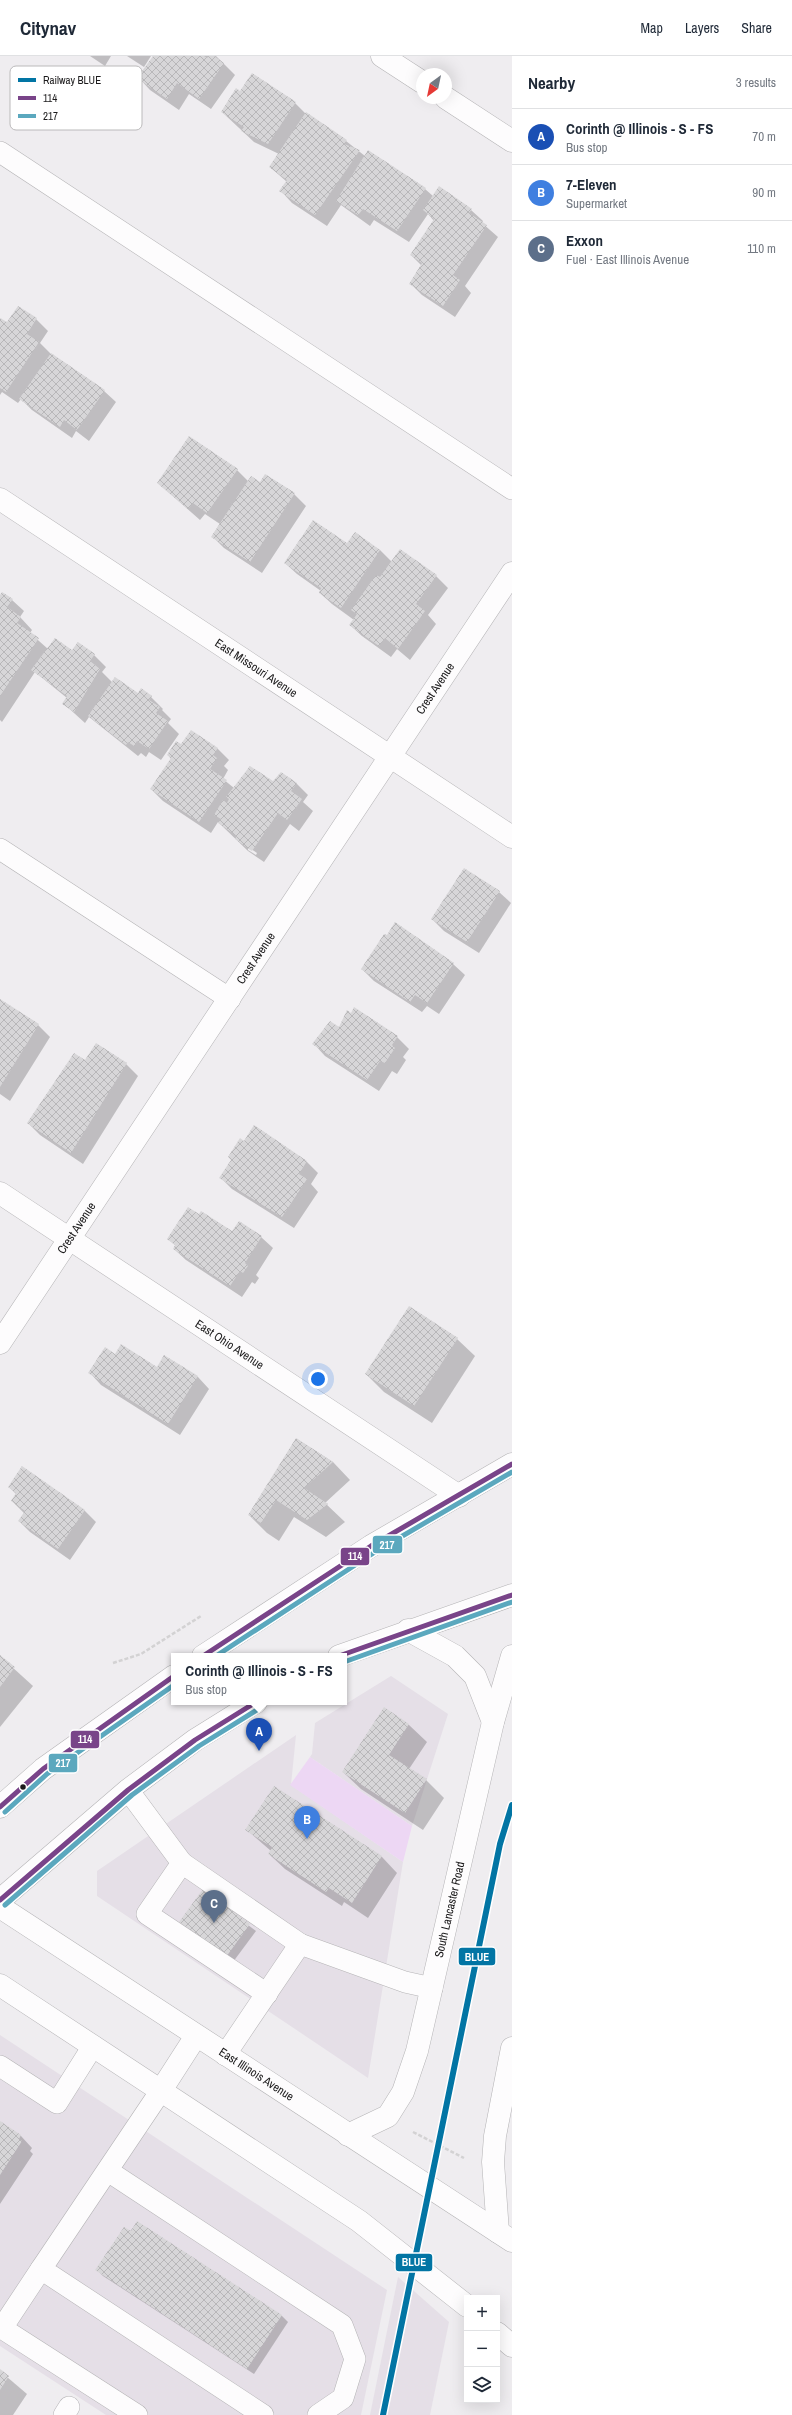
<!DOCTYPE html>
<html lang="en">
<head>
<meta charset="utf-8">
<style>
  :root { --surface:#fff; --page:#f6f6f7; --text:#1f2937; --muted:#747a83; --line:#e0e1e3; --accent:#656466 }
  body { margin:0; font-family:"Archivo Narrow",sans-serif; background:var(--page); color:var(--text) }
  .controls { position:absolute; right:12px; bottom:12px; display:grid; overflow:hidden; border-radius:0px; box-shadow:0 4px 16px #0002 }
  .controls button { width:36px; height:36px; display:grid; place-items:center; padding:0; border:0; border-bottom:1px solid var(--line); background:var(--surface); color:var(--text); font:20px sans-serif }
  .compass { position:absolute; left:416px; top:12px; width:36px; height:36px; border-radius:50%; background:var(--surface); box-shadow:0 4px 16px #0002; rotate:213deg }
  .you { position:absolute; left:318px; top:1323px; width:14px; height:14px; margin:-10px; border:3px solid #fff; border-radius:50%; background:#1a73e8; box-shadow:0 0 0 6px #1a73e833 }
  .badge { display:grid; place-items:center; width:26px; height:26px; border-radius:50%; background:var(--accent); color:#fff; font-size:13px; font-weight:700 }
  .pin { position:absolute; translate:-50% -33px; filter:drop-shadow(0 1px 2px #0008) }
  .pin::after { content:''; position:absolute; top:21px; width:14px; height:12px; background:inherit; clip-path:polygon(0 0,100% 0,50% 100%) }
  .popup { position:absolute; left:171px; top:1597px; width:176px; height:52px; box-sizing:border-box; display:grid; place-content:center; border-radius:0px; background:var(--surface); filter:drop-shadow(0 1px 3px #0005); font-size:13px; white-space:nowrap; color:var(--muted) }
  .popup b { font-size:15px; color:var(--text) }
  .popup::after { content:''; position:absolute; left:50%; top:100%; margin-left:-8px; border:8px solid transparent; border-top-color:var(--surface) }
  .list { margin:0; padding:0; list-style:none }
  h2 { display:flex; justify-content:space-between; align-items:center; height:52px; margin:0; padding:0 16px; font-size:17px }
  h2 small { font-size:13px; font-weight:400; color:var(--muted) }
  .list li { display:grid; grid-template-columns:26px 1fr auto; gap:12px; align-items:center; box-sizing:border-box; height:56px; padding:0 16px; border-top:1px solid var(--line) }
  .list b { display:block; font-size:15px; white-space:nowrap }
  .list p { margin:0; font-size:13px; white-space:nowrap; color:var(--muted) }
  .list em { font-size:13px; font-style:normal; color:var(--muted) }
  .icon { flex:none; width:22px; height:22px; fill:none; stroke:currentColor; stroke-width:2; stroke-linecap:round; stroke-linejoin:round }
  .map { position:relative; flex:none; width:512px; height:2359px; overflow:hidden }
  header { display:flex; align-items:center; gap:24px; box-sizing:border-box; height:56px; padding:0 20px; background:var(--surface); border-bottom:1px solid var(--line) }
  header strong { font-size:19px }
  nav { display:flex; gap:22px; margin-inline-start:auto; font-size:14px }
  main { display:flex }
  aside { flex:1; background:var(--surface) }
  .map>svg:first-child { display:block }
  .built { fill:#e5dfe7 }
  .green { fill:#edd7f4 }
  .shadow { fill:#0003; fill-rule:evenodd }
  .building { fill:url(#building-cross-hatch) }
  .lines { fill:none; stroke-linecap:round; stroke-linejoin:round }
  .service-casing { stroke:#b5b4b6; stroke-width:22 }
  .minor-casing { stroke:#b5b4b6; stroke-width:23 }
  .secondary-casing { stroke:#b5b4b6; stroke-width:23 }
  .path { stroke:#d3d2d3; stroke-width:2.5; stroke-dasharray:4 2; stroke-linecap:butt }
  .service { stroke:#fdfcfd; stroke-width:21 }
  .minor { stroke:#fdfcfd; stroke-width:22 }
  .secondary { stroke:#fdfcfd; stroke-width:22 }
  .bus-1-casing { stroke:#fff; stroke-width:8 }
  .bus-2-casing { stroke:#fff; stroke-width:8 }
  .bus-1 { stroke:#794489; stroke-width:5 }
  .bus-2 { stroke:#5ba8be; stroke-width:5 }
  .rail-1-casing { stroke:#fff; stroke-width:9 }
  .rail-1 { stroke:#0275a4; stroke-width:6 }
  .bus-dot { fill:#1b1a1b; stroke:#fff; stroke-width:1.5 }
  .labels { text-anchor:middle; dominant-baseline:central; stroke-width:3; stroke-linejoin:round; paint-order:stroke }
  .street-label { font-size:12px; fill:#1b1a1b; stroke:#fff }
  .key { fill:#fff; stroke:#bbbabb; stroke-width:1 }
  .key-label { font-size:11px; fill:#1b1a1b }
  .line-badge { stroke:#fff; stroke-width:1.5 }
  .badge-label { font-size:11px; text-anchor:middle; font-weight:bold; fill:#fff }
</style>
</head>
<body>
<header>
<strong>Citynav</strong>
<nav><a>Map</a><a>Layers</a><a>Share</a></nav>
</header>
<main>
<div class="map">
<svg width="512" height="2359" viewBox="0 0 512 2359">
  <defs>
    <pattern id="building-cross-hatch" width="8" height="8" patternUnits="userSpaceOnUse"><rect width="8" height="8" fill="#d7d6d8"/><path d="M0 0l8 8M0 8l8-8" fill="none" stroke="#b8b7b9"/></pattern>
  </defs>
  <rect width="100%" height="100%" fill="#efedf0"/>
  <!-- built -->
  <g class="built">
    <path d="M391,1620L448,1658L412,1770L310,1701L312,1698L315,1667Z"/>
    <path d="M296,1679L291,1729L403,1806L368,2022L97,1840V1815Z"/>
    <path d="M0,1979L387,2234L361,2359H106L0,2290Z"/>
    <path d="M398,2221L449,2266L430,2359H370Z"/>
  </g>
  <!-- green -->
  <path class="green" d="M310,1701L412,1770L403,1806L290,1729Z"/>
  <!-- shadow -->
  <g class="shadow">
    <path d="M90,0H111L105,10Z"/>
    <path d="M127,0H151L144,11Z"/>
    <path d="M154,0H216L235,19L211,53L189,38L179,54L150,34L139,22Z"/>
    <path d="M241,36L295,47L307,59L346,85L365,100L425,133L433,140L471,154L483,165L482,167L498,181L465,230L471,237L455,261L422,239L411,228L422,210L411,199L434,165L428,158L409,186L374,164L370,170L341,149L327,170L292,147L281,135L287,126L270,111L279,98L254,86L222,56Z"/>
    <path d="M0,263L7,268L36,263L48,275L40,287L51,298L104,335L116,346L89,385L76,375L72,382L32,354L21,343L18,347L2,336L0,339Z"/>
    <path d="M237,414L248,425L294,438L306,450L262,517L224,492L212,480L220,468L205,458L200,464L158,427Z"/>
    <path d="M355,478L380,494L392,506L436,520L448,532L428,559L436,568L410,604L397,593L391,601L362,580L350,569L354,564L332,548L320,537L321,535L297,518L285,507L348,489Z"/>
    <path d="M0,541L12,544L24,555L20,561L32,574L30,577L48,593L94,599L106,611L102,616L112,626L138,638L151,641L163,653L162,654L171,663L168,667L179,678L161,704L149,696L146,701L141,697L138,700L89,661L85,667L63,647L67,642L35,616L2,666L0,664Z"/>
    <path d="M181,690L217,692L229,704L224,710L228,714L223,723L234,732L273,727L297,728L308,739L303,746L313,755L299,775L290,768L264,806L248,795L218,766L211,777L163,745L151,733L171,703L168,699ZM248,791L257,797L256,799L248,794Z"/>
    <path d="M499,836L511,847L479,897L444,875L432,863Z"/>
    <path d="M453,908L465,919L439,958L427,950L422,956L374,925L362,913Z"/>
    <path d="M0,944L38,969L50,981L10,1045L0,1038Z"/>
    <path d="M339,972L397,981L409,993L403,1001L406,1004L397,1018L392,1015L379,1035L325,1000L314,988Z"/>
    <path d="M126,1008L138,1020L83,1108L40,1079L28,1067Z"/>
    <path d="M255,1070L307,1106L318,1117L311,1128L318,1136L294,1172L232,1133L221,1122Z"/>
    <path d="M199,1160L232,1176L261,1181L273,1192L256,1219L259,1222L255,1228L252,1226L242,1241L186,1204L174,1193L176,1190L168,1183Z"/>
    <path d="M457,1283L475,1300L432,1367L384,1336L366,1318Z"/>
    <path d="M115,1299L157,1312L165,1301L198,1321L209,1333L180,1379L101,1329L90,1317Z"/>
    <path d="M297,1383L333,1406L350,1424L325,1447L345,1466L326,1481L294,1461L279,1485L267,1477L249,1459Z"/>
    <path d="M9,1431L84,1454L96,1466L70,1504L30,1476L19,1465L24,1457L12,1445L17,1439Z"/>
    <path d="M0,1600L33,1630L0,1671Z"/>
    <path d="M384,1653L409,1669L427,1686L409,1713L426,1724L444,1742L423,1774L361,1733L343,1716Z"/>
    <path d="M274,1731L382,1801L397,1817L368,1862L344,1846L342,1850L285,1813L269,1798L271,1795L247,1774Z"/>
    <path d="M203,1835L256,1875L233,1906L180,1866Z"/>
    <path d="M0,2066L21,2080L32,2092L30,2095L33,2098L0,2148Z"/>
    <path d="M137,2167L282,2260L288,2266L254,2318L103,2220L97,2214Z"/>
    <path d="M0,2315L27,2338L13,2359H0Z"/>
  </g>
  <!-- building -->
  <g class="building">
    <path d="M153,0H204L207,2L209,0H214L224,7L199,43L177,27L167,43L137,22Z"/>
    <path d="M252,17L296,46L268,88L241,75L244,71L221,56L236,32L240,35Z"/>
    <path d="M306,56L347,84L344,88L360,94L315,159L279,135L287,124L269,111Z"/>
    <path d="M368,94L426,132L397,175L363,153L358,159L336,145Z"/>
    <path d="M439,130L472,153L469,157L487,169L453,219L460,224L443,250L409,228L422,207L410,199L434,163L423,154Z"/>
    <path d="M18,250L37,262L27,278L39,286L6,336L0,332V262L7,266Z"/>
    <path d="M51,297L105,334L77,374L64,364L60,371L19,343Z"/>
    <path d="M189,380L238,413L207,457L193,447L188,453L157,427Z"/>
    <path d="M265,418L295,437L250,506L211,481L251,420L260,426Z"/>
    <path d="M313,464L347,487L355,476L380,494L341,552L319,537L321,532L284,507Z"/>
    <path d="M400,493L437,519L416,548L425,555L398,593L385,582L379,590L349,569L357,558L351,554L376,519L380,521Z"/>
    <path d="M2,536L13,543L7,551L21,561L17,567L39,582L0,640V539Z"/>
    <path d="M55,582L72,594L78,586L95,598L90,605L100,613L74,656L62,648L67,640L31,614Z"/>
    <path d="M115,621L138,637L141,632L152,640L149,644L160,651L156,657L168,665L149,693L137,685L134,690L128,686L126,689L88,660Z"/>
    <path d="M191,674L218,692L213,699L217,702L210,713L227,724L199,766L150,733L171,702L167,699L176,685L181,688Z"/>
    <path d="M250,710L273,725L281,716L297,727L291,735L302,743L287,764L278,757L252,795L235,783L237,780L218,767L221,763L214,759L223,744L227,747L229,743L226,741Z"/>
    <path d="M464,812L500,835L467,886L431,863Z"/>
    <path d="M395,866L454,907L427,947L415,939L410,946L361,913L384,878L387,879Z"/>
    <path d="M0,943L39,968L0,1031Z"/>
    <path d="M354,951L398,980L392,989L395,992L385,1007L380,1005L367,1024L312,988L330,965L339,971L347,954L351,957Z"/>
    <path d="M96,987L127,1007L71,1097L27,1067L74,997L85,1004Z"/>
    <path d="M254,1069L307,1105L299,1118L307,1123L282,1161L219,1122L231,1104L228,1101L240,1082L244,1085Z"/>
    <path d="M188,1151L199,1158L201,1155L232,1175L239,1165L262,1180L245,1207L248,1210L243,1217L240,1215L230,1230L173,1193L175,1189L167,1183Z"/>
    <path d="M409,1250L458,1282L414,1350L365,1318Z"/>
    <path d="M121,1288L157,1311L164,1299L198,1320L168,1368L88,1317L105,1291L115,1298Z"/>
    <path d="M296,1382L333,1406L304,1432L328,1448L307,1464L276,1444L261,1467L248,1459Z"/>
    <path d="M22,1410L85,1454L58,1493L18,1465L25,1455L11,1445L16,1437L8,1431Z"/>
    <path d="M0,1599L15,1611L0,1631Z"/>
    <path d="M384,1651L409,1668L389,1699L427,1723L405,1757L342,1716Z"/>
    <path d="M274,1730L382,1800L352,1847L329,1832L326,1836L268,1798L272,1791L245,1774Z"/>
    <path d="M203,1833L250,1868L226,1901L179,1866Z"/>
    <path d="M0,2065L21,2079L19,2083L22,2085L0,2119Z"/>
    <path d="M137,2165L282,2259L247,2313L95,2214L124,2171L131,2175Z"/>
    <path d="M0,2313L9,2320L0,2334Z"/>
  </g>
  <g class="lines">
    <defs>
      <g id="service">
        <path d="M0,96L512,433"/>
        <path d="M0,793L230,943"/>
        <path d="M128,1734L182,1807"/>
        <path d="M267,1938L147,1858L182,1807L300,1888"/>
        <path d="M225,1999L300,1888L405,1926L432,1932"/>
        <path d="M0,2010L57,2047L93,1990"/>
        <path d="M160,2036L41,2213L263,2359"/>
        <path d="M108,2115L342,2269L355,2303L343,2342L318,2359"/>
        <path d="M0,2271L137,2359"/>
        <path d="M2,2272L41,2213"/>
        <path d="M64,2359L69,2351"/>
      </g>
      <g id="minor">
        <path d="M382,0L422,26"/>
        <path d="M446,42L512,85"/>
        <path id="s1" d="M0,443L512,781"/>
        <path id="s2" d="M0,1137L459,1440"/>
        <path id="s3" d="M0,1287L512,517"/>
      </g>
      <g id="secondary">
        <path d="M408,1574L455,1600L475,1620L493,1666"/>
        <path d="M203,1600L371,1490L512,1408"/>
        <path d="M339,1600L512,1539"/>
        <path d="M0,1751L43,1713L174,1620"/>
        <path d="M0,1844L128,1734L195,1684L256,1646"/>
        <path id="s4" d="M0,1851L512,2185"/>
        <path d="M0,1929L359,2165L467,2250"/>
        <path d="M160,2036L196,1980"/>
        <path id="s5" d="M348,2079L388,2060L403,2036L417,1995L493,1666L512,1600"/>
        <path d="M498,2176L493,2106L495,2080L512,1992"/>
        <path d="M497,2277L512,2290"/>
      </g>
    </defs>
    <!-- service casing -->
    <use href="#service" class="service-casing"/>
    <!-- minor casing -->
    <use href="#minor" class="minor-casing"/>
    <!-- secondary casing -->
    <use href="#secondary" class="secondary-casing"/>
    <!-- path -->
    <g class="path">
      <path d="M113,1607L141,1598L201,1560"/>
      <path d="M413,2076L464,2102"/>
    </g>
    <!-- service -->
    <use href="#service" class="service"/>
    <!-- minor -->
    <use href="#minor" class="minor"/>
    <!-- secondary -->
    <use href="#secondary" class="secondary"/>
    <defs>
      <g id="bus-1">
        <path d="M203,1600L371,1490L512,1408"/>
        <path d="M339,1600L512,1539"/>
        <path d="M0,1751L43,1713L174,1620"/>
        <path d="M0,1844L128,1734L195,1684L256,1646"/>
      </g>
      <g id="bus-2">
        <path d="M216,1600L375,1496L512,1416"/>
        <path d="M344,1606L512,1546"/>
        <path d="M5,1756L47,1718L174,1629"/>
        <path d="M5,1849L132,1739L199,1690L260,1652"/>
      </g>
    </defs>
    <!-- bus-1 casing -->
    <use href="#bus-1" class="bus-1-casing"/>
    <!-- bus-2 casing -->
    <use href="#bus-2" class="bus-2-casing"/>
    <!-- bus-1 -->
    <use href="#bus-1" class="bus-1"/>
    <!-- bus-2 -->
    <use href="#bus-2" class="bus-2"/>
    <defs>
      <path id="rail-1" d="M383,2359L500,1788L512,1749"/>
    </defs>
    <!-- rail-1 casing -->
    <use href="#rail-1" class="rail-1-casing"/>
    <!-- rail-1 -->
    <use href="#rail-1" class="rail-1"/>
  </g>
  <!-- markers -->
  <circle class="bus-dot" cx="23" cy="1731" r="3.5"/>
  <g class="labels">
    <!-- street labels -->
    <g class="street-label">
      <text stroke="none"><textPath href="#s1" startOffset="307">East Missouri Avenue</textPath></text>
      <text stroke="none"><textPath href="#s3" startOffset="786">Crest Avenue</textPath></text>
      <text stroke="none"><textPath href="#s3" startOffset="462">Crest Avenue</textPath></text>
      <text stroke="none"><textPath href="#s3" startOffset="138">Crest Avenue</textPath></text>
      <text stroke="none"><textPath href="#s2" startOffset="275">East Ohio Avenue</textPath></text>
      <text stroke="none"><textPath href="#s5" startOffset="261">South Lancaster Road</textPath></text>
      <text stroke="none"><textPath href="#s4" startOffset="306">East Illinois Avenue</textPath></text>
    </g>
  </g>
  <!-- legend -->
  <rect x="10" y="10" width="132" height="64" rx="6" class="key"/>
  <rect x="18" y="22" width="18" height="4" fill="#0275a4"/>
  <rect x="18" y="40" width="18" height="4" fill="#794489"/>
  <rect x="18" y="58" width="18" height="4" fill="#5ba8be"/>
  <g class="key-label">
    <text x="43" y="28">Railway BLUE</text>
    <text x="43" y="46">114</text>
    <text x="43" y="64">217</text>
  </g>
  <g class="line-badge">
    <rect x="372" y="1479" width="31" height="19" rx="4" fill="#5ba8be"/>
    <rect x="340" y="1491" width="30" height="19" rx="4" fill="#794489"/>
    <rect x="70" y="1674" width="30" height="19" rx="4" fill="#794489"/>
    <rect x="48" y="1697" width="30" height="20" rx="4" fill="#5ba8be"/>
    <rect x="458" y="1891" width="38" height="19" rx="4" fill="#0275a4"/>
    <rect x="395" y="2197" width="38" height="19" rx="4" fill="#0275a4"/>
  </g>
  <g class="badge-label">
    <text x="387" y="1493">217</text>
    <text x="355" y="1504">114</text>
    <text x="85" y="1687">114</text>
    <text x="63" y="1711">217</text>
    <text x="477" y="1905">BLUE</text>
    <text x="414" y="2210">BLUE</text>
  </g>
</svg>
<div class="controls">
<button>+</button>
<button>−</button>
<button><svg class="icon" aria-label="layers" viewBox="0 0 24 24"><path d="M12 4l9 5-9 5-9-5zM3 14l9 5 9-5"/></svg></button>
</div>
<svg class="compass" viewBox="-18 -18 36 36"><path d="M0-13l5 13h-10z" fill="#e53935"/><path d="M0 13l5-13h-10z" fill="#747a83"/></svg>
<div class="you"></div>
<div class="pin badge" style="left:259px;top:1695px;background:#1a4fb4">A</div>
<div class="popup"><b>Corinth @ Illinois - S - FS</b>Bus stop</div>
<div class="pin badge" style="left:307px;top:1783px;background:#3f7fe0">B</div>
<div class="pin badge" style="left:214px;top:1867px;background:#5c6f8a">C</div>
</div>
<aside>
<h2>Nearby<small>3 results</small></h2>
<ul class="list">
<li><span class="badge" style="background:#1a4fb4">A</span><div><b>Corinth @ Illinois - S - FS</b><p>Bus stop</p></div><em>70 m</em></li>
<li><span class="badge" style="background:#3f7fe0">B</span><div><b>7-Eleven</b><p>Supermarket</p></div><em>90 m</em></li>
<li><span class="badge" style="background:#5c6f8a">C</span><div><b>Exxon</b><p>Fuel · East Illinois Avenue</p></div><em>110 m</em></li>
</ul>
</aside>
</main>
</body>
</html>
